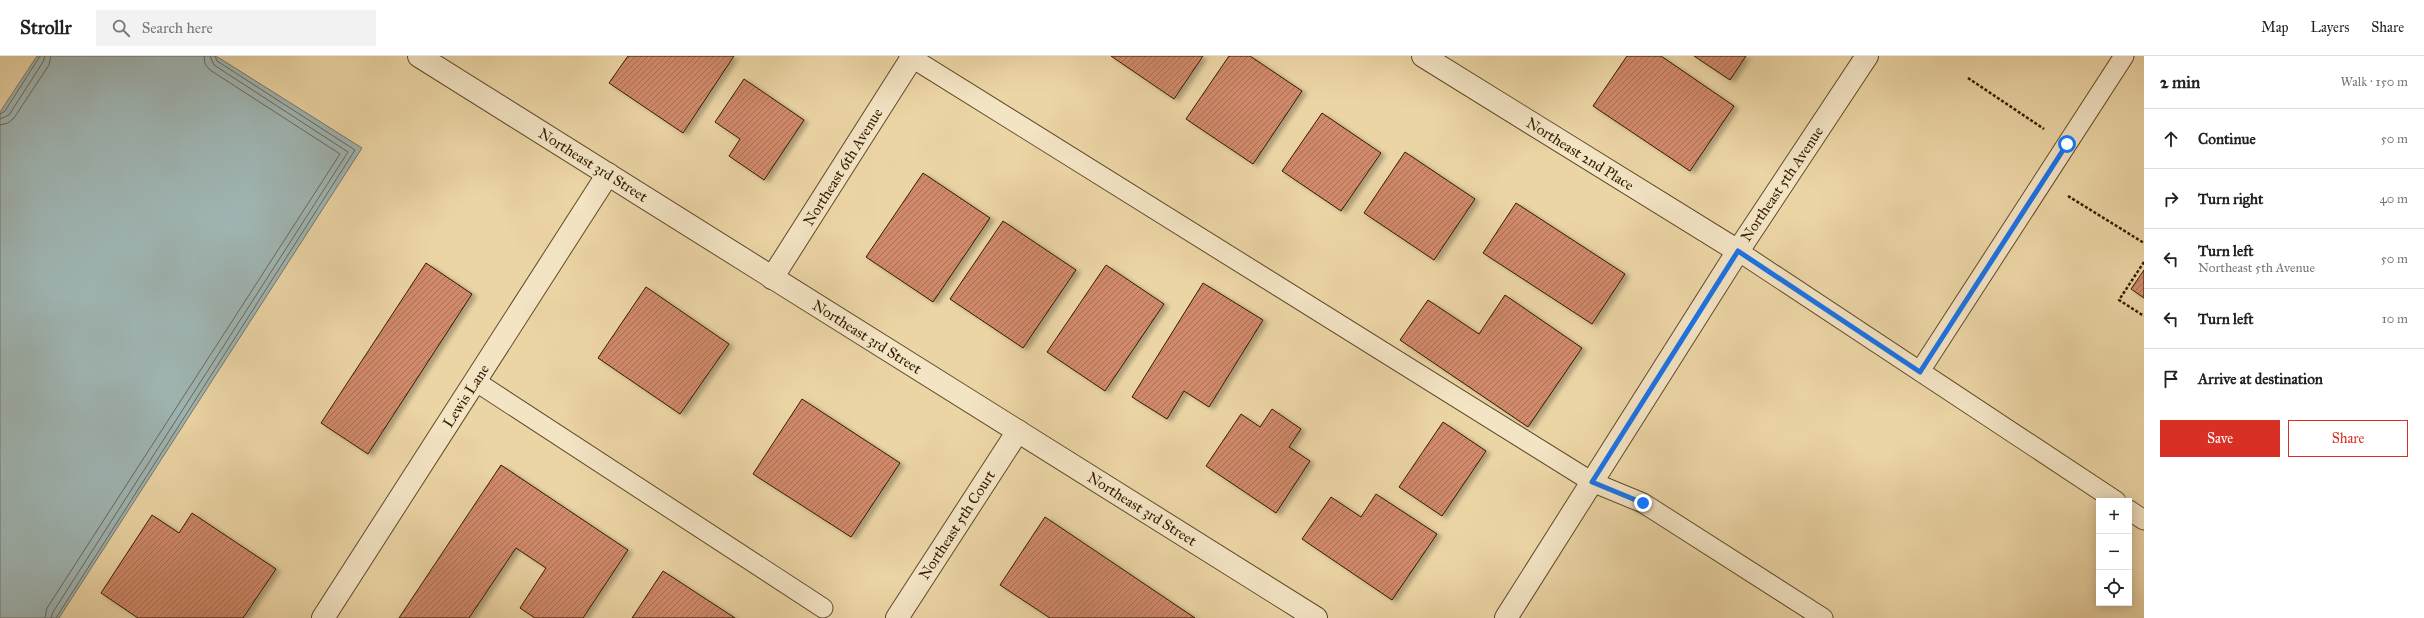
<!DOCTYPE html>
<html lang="en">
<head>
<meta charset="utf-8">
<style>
  :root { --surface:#fff; --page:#f2f2f2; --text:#222; --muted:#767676; --line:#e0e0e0; --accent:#d93025 }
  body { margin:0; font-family:"IM FELL Great Primer",serif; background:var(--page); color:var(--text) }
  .controls { position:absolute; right:12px; bottom:12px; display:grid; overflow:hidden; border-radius:0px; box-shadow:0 2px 10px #0003 }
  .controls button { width:36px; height:36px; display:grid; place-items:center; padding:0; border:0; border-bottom:1px solid var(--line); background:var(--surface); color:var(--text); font:20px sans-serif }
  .stop { position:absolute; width:12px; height:12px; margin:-9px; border:3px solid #1a73e8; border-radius:50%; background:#fff }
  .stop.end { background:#1a73e8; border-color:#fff; box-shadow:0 1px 4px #0008 }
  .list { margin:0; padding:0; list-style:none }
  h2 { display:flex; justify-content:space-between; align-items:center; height:52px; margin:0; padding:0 16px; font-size:17px }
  h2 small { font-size:13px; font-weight:400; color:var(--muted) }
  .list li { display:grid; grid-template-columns:26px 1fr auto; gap:12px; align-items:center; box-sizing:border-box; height:60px; padding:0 16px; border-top:1px solid var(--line) }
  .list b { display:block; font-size:15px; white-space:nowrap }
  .list p { margin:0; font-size:13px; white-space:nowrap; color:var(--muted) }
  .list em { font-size:13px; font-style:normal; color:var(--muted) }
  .actions { display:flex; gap:8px; padding:12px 16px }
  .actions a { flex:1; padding:9px 0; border:1px solid var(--accent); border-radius:0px; text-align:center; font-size:14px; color:var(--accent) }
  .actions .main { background:var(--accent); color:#fff }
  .icon { flex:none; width:22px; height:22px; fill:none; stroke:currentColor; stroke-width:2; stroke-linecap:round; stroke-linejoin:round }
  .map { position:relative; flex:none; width:2144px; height:562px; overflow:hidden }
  header { display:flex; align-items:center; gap:24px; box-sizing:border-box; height:56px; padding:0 20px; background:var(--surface); border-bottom:1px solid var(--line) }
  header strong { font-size:19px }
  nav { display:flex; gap:22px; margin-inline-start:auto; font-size:14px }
  .search { width:280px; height:36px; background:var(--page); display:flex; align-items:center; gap:10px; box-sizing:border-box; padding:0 14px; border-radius:0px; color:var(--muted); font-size:15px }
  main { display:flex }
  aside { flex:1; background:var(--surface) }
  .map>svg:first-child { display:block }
  .water { fill:#9fb5b3; stroke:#73776b }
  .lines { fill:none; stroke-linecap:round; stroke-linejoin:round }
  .shore { stroke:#68685a; stroke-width:1 }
  .building { fill:url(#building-hatch); stroke:#321b00; filter:url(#shadow) }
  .service-casing { stroke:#604a29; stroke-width:21 }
  .minor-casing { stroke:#604a29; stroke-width:24 }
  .path { stroke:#321b00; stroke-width:2.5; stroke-dasharray:3 2; stroke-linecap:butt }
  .service { stroke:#f3e4c4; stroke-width:19 }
  .minor { stroke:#f3e4c4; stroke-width:22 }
  .route { stroke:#1a73e8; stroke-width:5 }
  .labels { text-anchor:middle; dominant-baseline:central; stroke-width:3.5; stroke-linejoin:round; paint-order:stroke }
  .street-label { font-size:15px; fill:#321b00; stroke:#f3e4c4 }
</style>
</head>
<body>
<header>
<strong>Strollr</strong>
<div class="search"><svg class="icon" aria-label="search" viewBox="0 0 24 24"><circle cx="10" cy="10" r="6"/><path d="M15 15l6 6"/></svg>Search here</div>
<nav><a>Map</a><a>Layers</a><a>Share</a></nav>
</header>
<main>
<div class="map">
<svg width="2144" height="562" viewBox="0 0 2144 562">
  <defs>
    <pattern id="building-hatch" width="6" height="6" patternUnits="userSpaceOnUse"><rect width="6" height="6" fill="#d0896b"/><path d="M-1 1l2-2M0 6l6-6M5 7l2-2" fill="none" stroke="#a96f56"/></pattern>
    <filter id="shadow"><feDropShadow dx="4.5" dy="2.5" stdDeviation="2" flood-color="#0004"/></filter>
  </defs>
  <rect width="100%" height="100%" fill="#ecd5a5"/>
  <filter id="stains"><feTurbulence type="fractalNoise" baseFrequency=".005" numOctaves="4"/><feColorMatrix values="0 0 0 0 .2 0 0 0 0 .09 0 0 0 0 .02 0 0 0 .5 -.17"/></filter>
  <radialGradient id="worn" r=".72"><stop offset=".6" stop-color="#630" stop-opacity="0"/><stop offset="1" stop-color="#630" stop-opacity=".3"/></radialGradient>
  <!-- water -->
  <path class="water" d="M37,0H216L362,92L59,562H0V56Z"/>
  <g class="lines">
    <!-- shore -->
    <g class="shore">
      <path d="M0,58L5,55L40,0"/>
      <path d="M0,63L9,59L43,6L45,0"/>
      <path d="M0,69L8,67L14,62L49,9L51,0"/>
      <path d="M45,562L47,552L340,98L210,14L205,8L204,0"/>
      <path d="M51,562L53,556L348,96L214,9L210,0"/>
      <path d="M56,562L355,94L217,5L215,0"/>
    </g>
  </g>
  <!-- building -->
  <g class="building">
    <path d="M628,0H734L683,77L609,27Z"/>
    <path d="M1111,0H1203L1174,43Z"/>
    <path d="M1229,0H1250L1302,35L1253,108L1186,63Z"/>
    <path d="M1627,0H1661L1734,50L1690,115L1593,50Z"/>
    <path d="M1694,0H1746L1730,24Z"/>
    <path d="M744,23L804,64L764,124L729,100L740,83L715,66Z"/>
    <path d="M1322,57L1381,97L1341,155L1282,115Z"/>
    <path d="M1405,96L1475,143L1434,204L1364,157Z"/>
    <path d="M923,117L990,162L933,246L866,201Z"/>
    <path d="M1516,147L1625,218L1592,268L1483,197Z"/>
    <path d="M1003,165L1076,214L1023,292L950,243Z"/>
    <path d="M426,207L472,238L368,398L321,367Z"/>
    <path d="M1106,209L1164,248L1105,335L1047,296Z"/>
    <path d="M2144,214V242L2131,233Z"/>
    <path d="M1203,227L1263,264L1209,351L1184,335L1167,363L1132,341Z"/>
    <path d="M646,231L729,288L680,358L598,302Z"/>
    <path d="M1505,239L1582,292L1528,371L1400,284L1428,244L1479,278Z"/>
    <path d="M802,343L900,407L851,481L753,418Z"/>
    <path d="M1272,353L1301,373L1289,391L1310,405L1276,457L1206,410L1241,358L1260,371Z"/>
    <path d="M1443,366L1486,395L1442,460L1399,431Z"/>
    <path d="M501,409L628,494L583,562H535L520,552L546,512L516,492L469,562H399Z"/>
    <path d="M1376,438L1437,478L1392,544L1302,483L1331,441L1361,461Z"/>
    <path d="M192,457L276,513L243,562H138L101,537L152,459L179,477Z"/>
    <path d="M1045,461L1195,562H1050L1000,529Z"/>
    <path d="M663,515L735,562H632Z"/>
  </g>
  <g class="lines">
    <defs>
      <g id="service">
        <path d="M909,0L1592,426L1643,447L1823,562"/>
        <path d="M1738,195L2116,445"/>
        <path d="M1920,315L2124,0"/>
        <path d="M475,325L823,552"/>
        <path d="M2129,454L2144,464"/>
      </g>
      <g id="minor">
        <path d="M419,0L1316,562"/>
        <path d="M1423,0L1738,195"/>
        <path d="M772,222L913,0"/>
        <path d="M323,562L608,118"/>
        <path d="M897,562L1018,375"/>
        <path d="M1506,562L1738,195L1867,0"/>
      </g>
    </defs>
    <!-- service casing -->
    <use href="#service" class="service-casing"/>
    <!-- minor casing -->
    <use href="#minor" class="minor-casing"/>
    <!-- path -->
    <g class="path">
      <path d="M1968,22L2044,73"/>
      <path d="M2068,140L2144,187"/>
      <path d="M2144,206L2119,244L2144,260"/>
    </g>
    <!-- service -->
    <use href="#service" class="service"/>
    <!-- minor -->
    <use href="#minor" class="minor"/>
  </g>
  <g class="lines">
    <!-- route -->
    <path class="route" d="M1643,447L1592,426L1738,195L1920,316L2067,88"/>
  </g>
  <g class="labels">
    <!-- street labels -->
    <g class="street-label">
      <text transform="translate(1580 98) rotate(32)">Northeast 2nd Place</text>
      <text transform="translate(593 109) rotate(32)">Northeast 3rd Street</text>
      <text transform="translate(843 111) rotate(-58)">Northeast 6th Avenue</text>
      <text transform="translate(1782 128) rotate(-56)">Northeast 5th Avenue</text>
      <text transform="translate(867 281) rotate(32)">Northeast 3rd Street</text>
      <text transform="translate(466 340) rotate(-57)">Lewis Lane</text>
      <text transform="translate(1142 453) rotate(32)">Northeast 3rd Street</text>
      <text transform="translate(957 469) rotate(-57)">Northeast 5th Court</text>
    </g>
  </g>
  <rect width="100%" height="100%" filter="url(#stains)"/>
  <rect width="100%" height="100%" fill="url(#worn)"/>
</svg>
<div class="controls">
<button>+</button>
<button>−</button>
<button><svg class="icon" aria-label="locate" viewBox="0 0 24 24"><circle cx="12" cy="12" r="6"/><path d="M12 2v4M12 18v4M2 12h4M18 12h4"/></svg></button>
</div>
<div class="stop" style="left:2067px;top:88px"></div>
<div class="stop end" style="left:1643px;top:447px"></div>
</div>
<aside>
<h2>2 min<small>Walk · 150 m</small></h2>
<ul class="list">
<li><svg class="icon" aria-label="ahead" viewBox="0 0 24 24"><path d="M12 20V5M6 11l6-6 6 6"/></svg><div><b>Continue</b></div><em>50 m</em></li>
<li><svg class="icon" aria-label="right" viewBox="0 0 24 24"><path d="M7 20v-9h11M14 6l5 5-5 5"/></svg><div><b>Turn right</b></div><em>40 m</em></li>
<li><svg class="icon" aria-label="left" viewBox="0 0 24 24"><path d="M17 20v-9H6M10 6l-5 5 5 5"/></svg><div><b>Turn left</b><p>Northeast 5th Avenue</p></div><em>50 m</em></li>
<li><svg class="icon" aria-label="left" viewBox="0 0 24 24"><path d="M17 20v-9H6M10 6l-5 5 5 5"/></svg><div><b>Turn left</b></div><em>10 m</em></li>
<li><svg class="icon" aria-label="arrive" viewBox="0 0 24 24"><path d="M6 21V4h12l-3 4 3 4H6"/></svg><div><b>Arrive at destination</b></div></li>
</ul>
<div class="actions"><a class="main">Save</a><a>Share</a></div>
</aside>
</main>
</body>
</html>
